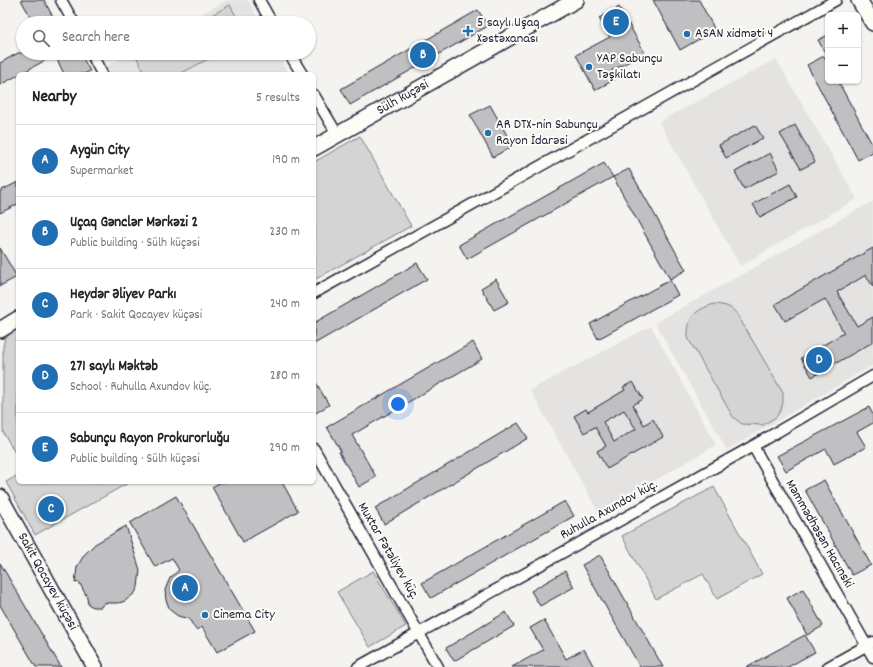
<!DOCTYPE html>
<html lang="en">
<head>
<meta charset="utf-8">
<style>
  :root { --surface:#fff; --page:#f2f2f2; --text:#222; --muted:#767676; --line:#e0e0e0; --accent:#1f6fb2 }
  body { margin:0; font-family:Dekko,sans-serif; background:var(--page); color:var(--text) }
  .controls { position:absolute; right:12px; top:12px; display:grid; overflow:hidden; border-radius:6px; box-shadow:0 1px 3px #0004 }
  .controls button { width:36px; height:36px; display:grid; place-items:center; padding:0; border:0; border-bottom:1px solid var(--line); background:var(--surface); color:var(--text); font:20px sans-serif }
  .you { position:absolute; left:398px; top:404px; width:14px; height:14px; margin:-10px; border:3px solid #fff; border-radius:50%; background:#1a73e8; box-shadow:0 0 0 6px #1a73e833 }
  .badge { display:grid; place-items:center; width:26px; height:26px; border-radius:50%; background:var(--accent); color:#fff; font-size:13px; font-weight:700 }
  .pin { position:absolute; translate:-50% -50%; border:2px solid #fff; box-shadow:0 1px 4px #0006 }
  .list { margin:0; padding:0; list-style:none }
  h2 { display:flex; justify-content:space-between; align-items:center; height:52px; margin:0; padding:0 16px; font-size:17px }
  h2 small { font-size:13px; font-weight:400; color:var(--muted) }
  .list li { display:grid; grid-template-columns:26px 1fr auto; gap:12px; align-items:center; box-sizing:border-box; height:72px; padding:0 16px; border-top:1px solid var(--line) }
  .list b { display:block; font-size:15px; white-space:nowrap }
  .list p { margin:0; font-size:13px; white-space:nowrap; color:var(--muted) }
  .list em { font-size:13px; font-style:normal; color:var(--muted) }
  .icon { flex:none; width:22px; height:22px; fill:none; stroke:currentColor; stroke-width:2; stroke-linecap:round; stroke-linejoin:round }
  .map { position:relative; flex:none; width:873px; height:667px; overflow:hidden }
  .search { position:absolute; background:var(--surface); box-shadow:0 1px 3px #0004; left:16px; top:16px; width:300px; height:44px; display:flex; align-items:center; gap:10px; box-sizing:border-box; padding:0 14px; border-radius:22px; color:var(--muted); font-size:15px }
  .panel { position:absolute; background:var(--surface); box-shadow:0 1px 3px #0004; left:16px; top:72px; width:300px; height:412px; border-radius:6px }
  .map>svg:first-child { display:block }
  .built { fill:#e4e3e2 }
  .green { fill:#d5d4d5; stroke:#7c7b88 }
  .building { fill:#c0bfc2; stroke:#22223b; fill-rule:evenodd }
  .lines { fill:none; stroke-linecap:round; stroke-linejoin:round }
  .street-casing { stroke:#22223b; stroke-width:13 }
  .secondary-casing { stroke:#22223b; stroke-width:18 }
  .street { stroke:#fdfcf7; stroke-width:10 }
  .secondary { stroke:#fdfcf7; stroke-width:15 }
  .poi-dot { fill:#1f6fb2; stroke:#fdfcf7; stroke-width:1.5 }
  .labels { text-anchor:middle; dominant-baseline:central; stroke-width:4; stroke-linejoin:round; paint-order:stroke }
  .poi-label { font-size:14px; fill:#22223b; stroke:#fdfcf7; text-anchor:start }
  .street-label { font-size:14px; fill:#22223b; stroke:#fdfcf7 }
</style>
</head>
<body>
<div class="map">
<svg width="873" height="667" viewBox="0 0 873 667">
  <rect width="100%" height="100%" fill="#f4f3ef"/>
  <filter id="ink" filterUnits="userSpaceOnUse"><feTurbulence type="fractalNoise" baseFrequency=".025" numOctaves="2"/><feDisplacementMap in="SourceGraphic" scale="8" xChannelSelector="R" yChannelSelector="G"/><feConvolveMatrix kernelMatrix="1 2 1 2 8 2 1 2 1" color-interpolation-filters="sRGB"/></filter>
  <g filter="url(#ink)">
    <!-- built -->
    <g class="built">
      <path d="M227,0H248L261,23H185Z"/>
      <path d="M130,53H277L289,74H110L106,66Z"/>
      <path d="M776,59L857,199L740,266L659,122Z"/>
      <path d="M873,201V365L727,450L655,323Z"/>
      <path d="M651,326L716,445L599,513L530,390Z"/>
    </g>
    <!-- green -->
    <g class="green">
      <path d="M230,5L240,23H197Z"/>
      <path d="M141,53H219L180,74H145L136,56Z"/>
      <path d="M360,136L411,226L314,280V162Z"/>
      <path d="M714,304C724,305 731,306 737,314L783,393V402L781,410L776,417L763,425L742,424L733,417L688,338C687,317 695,310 714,304Z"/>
      <path d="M18,328V458L3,432V346L5,338Z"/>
      <path d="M18,475V482H130L35,535L6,482Z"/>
      <path d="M714,487L762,574L717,599L703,574L656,599L622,536Z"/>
      <path d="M373,571L406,626L370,647L337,592Z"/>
    </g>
    <!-- building -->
    <g class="building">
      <path d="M21,0H44L53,17L42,23H34Z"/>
      <path d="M653,0H699L715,30L680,50Z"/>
      <path d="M619,7L645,53L611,71L616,79L595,90L576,55L610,37L599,18Z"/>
      <path d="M478,10L488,26L350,105L341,89Z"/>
      <path d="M828,35V58L818,40Z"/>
      <path d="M18,53H80L90,71L84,74H64L55,55L0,85V63Z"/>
      <path d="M824,56L828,64V81H838L873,146V152L858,160L807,65Z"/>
      <path d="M490,105L513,146L493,157L470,115Z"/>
      <path d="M755,125L763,138L726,158L719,145Z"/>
      <path d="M795,125L815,162L801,169L780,134Z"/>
      <path d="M770,153L779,171L744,189L735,172Z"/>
      <path d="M604,163L613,177L467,259L459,245Z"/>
      <path d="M629,169L686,270L670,279L613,177Z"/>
      <path d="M18,182V204L0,213V191Z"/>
      <path d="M790,184L797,197L760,217L753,204Z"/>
      <path d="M0,248L17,277L0,286Z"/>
      <path d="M873,248V287L866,275L837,292L857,326L873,317V342L812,377L801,358L844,333L825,299L785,321L775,304Z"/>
      <path d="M417,263L427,279L314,344V323Z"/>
      <path d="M496,279L509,302L494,310L481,288Z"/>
      <path d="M670,280L678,295L598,339L590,324Z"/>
      <path d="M473,342L482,359L352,435L376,477L359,487L339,452L341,451L327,427Z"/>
      <path d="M314,379L329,405L314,414Z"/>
      <path d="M633,382L643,399L633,405L644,425L653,419L663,437L607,469L597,451L606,446L595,427L584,433L574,416L586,409L588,412L625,390L623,387ZM624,410L636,429L614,442L603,422Z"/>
      <path d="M869,407L873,415V423L857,432L866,447L834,464L826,449L786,471L777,456Z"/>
      <path d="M518,423L528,438L384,524L375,508Z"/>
      <path d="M824,480L871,565L852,575L805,490Z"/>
      <path d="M221,482H282L298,511L243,542L212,487Z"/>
      <path d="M176,496L255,631L217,652L202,627L196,630L189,619L178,616L170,610L166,600L165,590L170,578L179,570L172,558L155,567L130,523Z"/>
      <path d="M565,501L574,516L431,598L422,583Z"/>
      <path d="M126,526L140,570L138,587L135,593L125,601L119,603H104L101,607H93L88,604L87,597L79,582L75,583L77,567L84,555L95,544Z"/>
      <path d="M600,555L663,667H640L582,565Z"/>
      <path d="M0,563L61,667H36L0,605Z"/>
      <path d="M565,571L574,587L540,606L531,591Z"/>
      <path d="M803,589L823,626L807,635L787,598Z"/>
      <path d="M506,612L514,626L454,661L446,648Z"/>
      <path d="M544,620L566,659L584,649L594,667H512L543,650L530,628Z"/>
      <path d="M805,635L815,652L788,667H746Z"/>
    </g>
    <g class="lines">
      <defs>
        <g id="street">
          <path d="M61,0L74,23"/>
          <path d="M259,0L272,23"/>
          <path d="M91,53L102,74"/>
          <path d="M289,53L302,74"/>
          <path d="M314,95L337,134"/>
          <path d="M314,293L836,0"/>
          <path d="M753,446L873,657"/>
          <path d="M314,449L438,667"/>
          <path d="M358,667L753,446L873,376"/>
          <path d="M828,667L873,642"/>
        </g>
        <g id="secondary">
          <path d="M859,0L873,23"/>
          <path id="s1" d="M314,148L576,0"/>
          <path d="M0,330L18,319"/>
          <path id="s2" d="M0,497L95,667"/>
        </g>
      </defs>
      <!-- street casing -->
      <use href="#street" class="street-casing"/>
      <!-- secondary casing -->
      <use href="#secondary" class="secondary-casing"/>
      <!-- street -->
      <use href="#street" class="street"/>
      <!-- secondary -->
      <use href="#secondary" class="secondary"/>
    </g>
  </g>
  <!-- markers -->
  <g class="poi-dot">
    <path d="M466 25h4v4h4v4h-4v4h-4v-4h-4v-4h4z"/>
    <circle cx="687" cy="34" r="4"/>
    <circle cx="589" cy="67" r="4"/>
    <circle cx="488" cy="133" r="4"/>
    <circle cx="205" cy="615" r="4"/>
  </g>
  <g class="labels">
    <!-- poi labels -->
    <g class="poi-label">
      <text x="477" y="23">5 saylı Uşaq<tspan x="477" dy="16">Xəstəxanası</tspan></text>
      <text x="695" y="34">ASAN xidməti 4</text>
      <text x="597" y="59">YAP Sabunçu<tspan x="597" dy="16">Təşkilatı</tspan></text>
      <text x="496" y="125">AR DTX-nin Sabunçu<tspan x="496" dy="16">Rayon İdarəsi</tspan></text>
      <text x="213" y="615">Cinema City</text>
    </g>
    <!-- street labels -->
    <g class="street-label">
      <text stroke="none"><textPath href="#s1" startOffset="102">Sülh küçəsi</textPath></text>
      <text transform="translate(609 510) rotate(-29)">Ruhulla Axundov küç.</text>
      <text transform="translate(819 534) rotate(60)">Məmmədhəsən Hacınski</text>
      <text transform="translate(388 551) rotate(60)">Muxtar Fətəliyev küç.</text>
      <text stroke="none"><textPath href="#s2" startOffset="97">Sakit Qocayev küçəsi</textPath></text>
    </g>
  </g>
</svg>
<div class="controls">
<button>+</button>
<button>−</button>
</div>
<div class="you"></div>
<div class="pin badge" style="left:185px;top:588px">A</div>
<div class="pin badge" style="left:423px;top:55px">B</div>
<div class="pin badge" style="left:51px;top:509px">C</div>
<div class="pin badge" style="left:819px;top:360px">D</div>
<div class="pin badge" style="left:616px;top:22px">E</div>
<div class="search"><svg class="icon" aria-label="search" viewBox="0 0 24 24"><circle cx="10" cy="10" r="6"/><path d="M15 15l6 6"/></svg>Search here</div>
<section class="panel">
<h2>Nearby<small>5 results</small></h2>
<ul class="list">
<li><span class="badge">A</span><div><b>Aygün City</b><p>Supermarket</p></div><em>190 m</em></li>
<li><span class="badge">B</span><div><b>Uçaq Gənclər Mərkəzi 2</b><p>Public building · Sülh küçəsi</p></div><em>230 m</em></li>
<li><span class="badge">C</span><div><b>Heydər Əliyev Parkı</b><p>Park · Sakit Qocayev küçəsi</p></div><em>240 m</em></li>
<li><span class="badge">D</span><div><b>271 saylı Məktəb</b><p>School · Ruhulla Axundov küç.</p></div><em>280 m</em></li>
<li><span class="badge">E</span><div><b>Sabunçu Rayon Prokurorluğu</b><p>Public building · Sülh küçəsi</p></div><em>290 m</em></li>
</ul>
</section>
</div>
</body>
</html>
